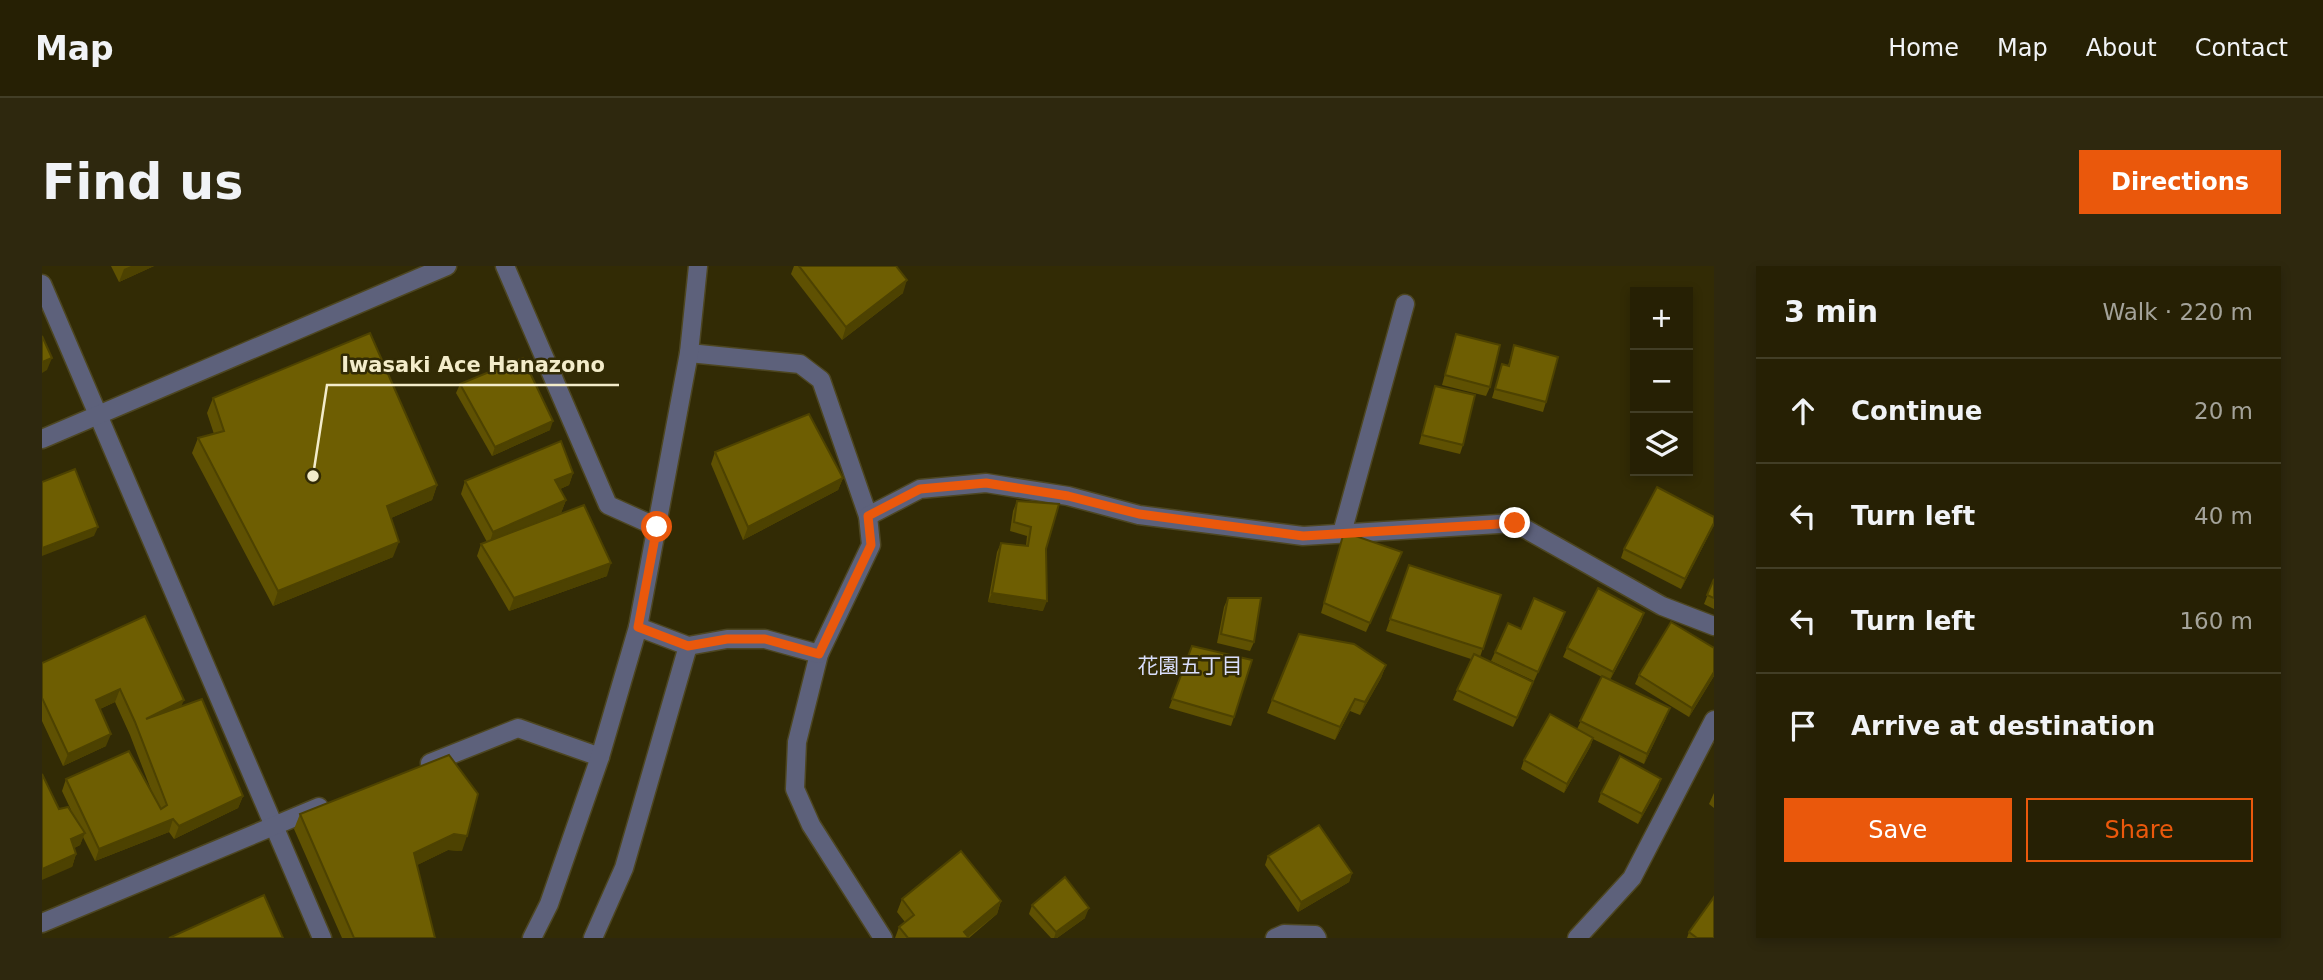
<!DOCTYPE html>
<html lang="en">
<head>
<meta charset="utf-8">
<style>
  :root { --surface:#262004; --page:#2e280e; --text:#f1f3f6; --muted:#a4a39a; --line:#423e26; --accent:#ea580c }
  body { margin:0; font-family:"DejaVu Sans","Noto Sans JP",sans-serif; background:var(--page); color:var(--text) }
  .controls { position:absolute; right:21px; top:21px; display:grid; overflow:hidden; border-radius:0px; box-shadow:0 4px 10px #0003 }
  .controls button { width:63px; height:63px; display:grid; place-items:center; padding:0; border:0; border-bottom:2px solid var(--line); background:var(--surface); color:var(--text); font:35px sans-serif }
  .stop { position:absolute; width:21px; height:21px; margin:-16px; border:5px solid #ea580c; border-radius:50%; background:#fff }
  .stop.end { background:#ea580c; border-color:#fff; box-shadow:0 2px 7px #0008 }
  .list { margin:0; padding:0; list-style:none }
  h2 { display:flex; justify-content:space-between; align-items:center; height:91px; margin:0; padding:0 28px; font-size:30px }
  h2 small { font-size:23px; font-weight:400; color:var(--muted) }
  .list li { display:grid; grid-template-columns:46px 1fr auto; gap:21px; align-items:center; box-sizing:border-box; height:105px; padding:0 28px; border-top:2px solid var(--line) }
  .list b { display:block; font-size:26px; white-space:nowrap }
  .list em { font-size:23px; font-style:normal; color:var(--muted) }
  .actions { display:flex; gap:14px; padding:21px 28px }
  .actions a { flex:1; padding:16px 0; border:2px solid var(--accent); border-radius:0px; text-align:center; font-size:24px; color:var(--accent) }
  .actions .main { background:var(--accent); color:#fff }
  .icon { flex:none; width:38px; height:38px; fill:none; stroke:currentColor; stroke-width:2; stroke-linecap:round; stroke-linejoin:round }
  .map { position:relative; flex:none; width:1672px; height:672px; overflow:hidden; border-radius:0px }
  header { display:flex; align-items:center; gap:42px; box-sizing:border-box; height:98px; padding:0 35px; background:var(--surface); border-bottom:2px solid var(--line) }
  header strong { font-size:33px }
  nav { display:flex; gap:38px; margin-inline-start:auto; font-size:24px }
  .intro { display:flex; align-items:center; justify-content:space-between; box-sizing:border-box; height:168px; padding:0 42px }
  h1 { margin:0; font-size:49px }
  .button { padding:18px 32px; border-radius:0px; background:var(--accent); color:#fff; font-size:24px; font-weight:700 }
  main { display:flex; gap:42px; padding:0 42px }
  aside { flex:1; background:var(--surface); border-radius:0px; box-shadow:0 4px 10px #0003 }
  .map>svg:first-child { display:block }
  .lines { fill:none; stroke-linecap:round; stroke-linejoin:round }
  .minor-casing { stroke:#4d4621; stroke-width:21 }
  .minor { stroke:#5d617b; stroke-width:18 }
  .wall { fill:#5f5102 }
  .shaded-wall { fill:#4d4201 }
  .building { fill:#6e5e02; stroke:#4d4201; stroke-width:2 }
  .route { stroke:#ea580c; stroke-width:9 }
  .labels { text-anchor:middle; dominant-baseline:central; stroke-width:5; stroke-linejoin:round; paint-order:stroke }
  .neighbourhood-label { font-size:21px; fill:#d9defb; stroke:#322b05 }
  .leader { fill:none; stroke:#f3ecca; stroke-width:2.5 }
  .callout-dot { fill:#f3ecca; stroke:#322b05; stroke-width:2.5 }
  .callout-label { font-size:21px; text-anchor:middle; font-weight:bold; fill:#f3ecca; stroke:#322b05; stroke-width:5; stroke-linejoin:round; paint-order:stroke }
</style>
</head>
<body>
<header>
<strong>Map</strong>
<nav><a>Home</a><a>Map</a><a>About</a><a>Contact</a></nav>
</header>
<div class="intro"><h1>Find us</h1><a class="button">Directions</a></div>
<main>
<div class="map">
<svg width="1672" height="672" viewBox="0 0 1672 672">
  <rect width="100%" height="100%" fill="#322b05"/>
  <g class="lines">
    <defs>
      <g id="minor">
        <path d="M463,0L566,239L615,261"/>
        <path d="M0,18L280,672"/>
        <path d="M647,87L758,98L779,114L826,250L829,279L777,388L755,476L753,523L769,559L841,672"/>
        <path d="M0,173L405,0"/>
        <path d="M826,250L878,223L944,217L1026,230L1097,249L1261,270L1473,257L1620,340L1672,360"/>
        <path d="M1300,267L1363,38"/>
        <path d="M596,361L646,380L685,373H723L777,388"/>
        <path d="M388,497L476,462L558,491"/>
        <path d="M0,657L277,541"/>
        <path d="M490,672L507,638L558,491L596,361L647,87L656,0"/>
        <path d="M551,672L582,602L646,380"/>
        <path d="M1233,672L1242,668L1273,669L1275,672"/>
        <path d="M1535,672L1590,612L1672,454"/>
      </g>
    </defs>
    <!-- minor casing -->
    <use href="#minor" class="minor-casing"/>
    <!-- minor -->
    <use href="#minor" class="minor"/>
  </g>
  <!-- wall -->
  <g class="wall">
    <path d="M69,0H112L77,16Z"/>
    <path d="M752,0H854L861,27L800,74L749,8Z"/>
    <path d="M1414,68L1448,121L1444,130L1400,119Z"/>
    <path d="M1472,79L1504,136L1501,146L1450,132L1460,98L1466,100Z"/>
    <path d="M418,118L508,164L450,190L414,127Z"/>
    <path d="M1393,120L1421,179L1418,188L1377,178Z"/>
    <path d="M171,132L395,219L390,234L349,252L351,291L231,340L150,187L156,172L172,168L165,147Z"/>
    <path d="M673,186L801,212L796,224L701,274L669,198Z"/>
    <path d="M531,207L527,219L518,223L524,234L519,247L503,254L565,310L467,345L435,290L439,278L445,276L419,228L423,215Z"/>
    <path d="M975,235L1004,283L1001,345L946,336L955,286L959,277L984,279L985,270L968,265L971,245Z"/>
    <path d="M1672,251V259L1639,323L1579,292L1582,283Z"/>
    <path d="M1302,266L1360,286L1324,366L1279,347Z"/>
    <path d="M1367,299L1459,329L1438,391L1488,425L1471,461L1411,434L1429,393L1344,365Z"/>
    <path d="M1672,313V343L1662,338Z"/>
    <path d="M1186,332L1212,376L1208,385L1175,377L1182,341Z"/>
    <path d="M1523,346L1492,415L1449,395L1453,386Z"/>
    <path d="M1602,347L1599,356L1568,414L1624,452L1602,498L1551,473L1548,481L1522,527L1479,503L1482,494L1535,463L1560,411L1521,391L1525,382Z"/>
    <path d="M1150,380L1192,451L1189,460L1127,442Z"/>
    <path d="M1672,382V410L1647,451L1593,418L1597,409Z"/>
    <path d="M0,397L139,440L201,530L196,542L132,573L127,566L53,595L41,571L38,579L32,582L34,588L30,601L17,543L29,544L20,525L24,513L113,534L88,469L73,436L58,443L64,480L21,500L0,455Z"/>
    <path d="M1344,399L1339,412L1318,449L1308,445L1293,474L1225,447L1230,434Z"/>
    <path d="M1619,513L1616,522L1596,558L1556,536L1559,527Z"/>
    <path d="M1672,527V542L1667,538Z"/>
    <path d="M258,548L420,585L406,584L375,599L393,672H300L252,563Z"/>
    <path d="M1226,590L1310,607L1307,616L1256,646L1223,599Z"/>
    <path d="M860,633L959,635L955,648L927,672H853L857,661L863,656L855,646Z"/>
    <path d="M990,639L1043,652L1015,672H1009L987,648Z"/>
    <path d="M1647,666L1672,672H1645Z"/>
  </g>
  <!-- shaded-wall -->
  <g class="shaded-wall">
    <path d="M89,0H112L77,16L82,3Z"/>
    <path d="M865,14L861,27L800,74L804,61Z"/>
    <path d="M10,92L5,104L0,107V96Z"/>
    <path d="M511,155L508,164L450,190L453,181Z"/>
    <path d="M531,207L527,219L509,227L513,214Z"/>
    <path d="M801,212L796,224L701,274L706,261Z"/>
    <path d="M395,219L390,234L340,256L345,240Z"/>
    <path d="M524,234L519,247L447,279L451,266Z"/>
    <path d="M1672,257V259L1639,323L1643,313Z"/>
    <path d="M56,261L52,270L0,290V282Z"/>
    <path d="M357,276L351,291L231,340L236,325Z"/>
    <path d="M1360,286L1357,295L1324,366L1328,357Z"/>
    <path d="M569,297L565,310L467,345L472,332Z"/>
    <path d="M950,327L1005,335L1001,345L946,336Z"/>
    <path d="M1523,346L1520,355L1492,415L1496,406Z"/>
    <path d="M1602,347L1599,356L1567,415L1571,406Z"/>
    <path d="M1344,399L1339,412L1318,449L1323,436Z"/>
    <path d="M1672,406V410L1647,451L1650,442Z"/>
    <path d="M78,423L73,436L49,447L54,434Z"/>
    <path d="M1313,433L1308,445L1293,474L1298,461Z"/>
    <path d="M142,434L137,446L104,453Z"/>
    <path d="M1628,442L1624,452L1602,498L1605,488Z"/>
    <path d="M69,468L64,480L21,500L26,488Z"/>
    <path d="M1551,472L1548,481L1522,527L1525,518Z"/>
    <path d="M1619,513L1616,522L1596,558L1600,548Z"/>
    <path d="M201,530L196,542L132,573L137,560Z"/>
    <path d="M131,553L127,566L53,595L57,583Z"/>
    <path d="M43,567L38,579L25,586L29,573Z"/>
    <path d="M412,568L425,570L420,585L406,584L367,603L372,587Z"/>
    <path d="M34,588L30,601L0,614V603Z"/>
    <path d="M1310,607L1307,616L1256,646L1259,636Z"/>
    <path d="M959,635L955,648L925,672L922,666Z"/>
    <path d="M1047,642L1043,652L1015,672H1012L1014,666Z"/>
  </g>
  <!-- building -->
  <g class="building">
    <path d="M757,0H854L865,14L804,61Z"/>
    <path d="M328,67L395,219L345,240L357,276L236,325L156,172L182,165L171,132Z"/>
    <path d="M1414,68L1458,79L1448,121L1403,109Z"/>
    <path d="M0,70L10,92L0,96Z"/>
    <path d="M1472,79L1516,91L1504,136L1453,123L1460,98L1467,100Z"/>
    <path d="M481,92L511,155L453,181L418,118Z"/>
    <path d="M1393,120L1433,129L1421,179L1380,169Z"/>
    <path d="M767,148L801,212L706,261L673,186Z"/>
    <path d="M519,175L531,207L513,214L524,234L451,266L423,215Z"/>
    <path d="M33,203L56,261L0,282V216Z"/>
    <path d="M1615,221L1672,251V257L1643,313L1582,283Z"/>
    <path d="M975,235L1017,238L1004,283L1005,335L950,327L959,277L986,280L989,261L972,256Z"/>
    <path d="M542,239L569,297L472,332L439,278Z"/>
    <path d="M1302,266L1360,286L1328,357L1282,337Z"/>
    <path d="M1367,299L1459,329L1441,383L1348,353Z"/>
    <path d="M1672,313V332L1665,329Z"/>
    <path d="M1556,322L1602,347L1571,406L1525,382Z"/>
    <path d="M1186,332H1219L1212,376L1179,368Z"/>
    <path d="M1492,332L1523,346L1496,406L1453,386L1466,357L1479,363Z"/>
    <path d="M103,350L142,434L104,453L160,433L201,530L137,560L131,553L57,583L24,513L87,485L119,543L125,539L93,456L78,423L54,434L69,468L26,488L0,432V397Z"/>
    <path d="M1629,356L1672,382V406L1650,442L1597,409Z"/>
    <path d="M1257,368L1312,378L1344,399L1323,436L1313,433L1298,461L1230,434Z"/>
    <path d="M1150,380L1210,394L1192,451L1130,433Z"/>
    <path d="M1432,388L1491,416L1475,452L1415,424Z"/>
    <path d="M1560,410L1628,442L1605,488L1538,455Z"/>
    <path d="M1508,448L1551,472L1525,518L1482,494Z"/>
    <path d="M407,489L436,528L425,570L412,568L372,587L393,672H312L258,548Z"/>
    <path d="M1578,490L1619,513L1600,548L1559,527Z"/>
    <path d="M0,508L17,543L26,541L43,567L29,573L34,588L0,603Z"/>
    <path d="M1277,559L1310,607L1259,636L1226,590Z"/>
    <path d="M919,585L959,635L922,666L927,672H866L857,661L872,649L860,633Z"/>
    <path d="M1023,611L1047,642L1014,666L990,639Z"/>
    <path d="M222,629L241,672H127Z"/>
    <path d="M1672,631V672H1655L1647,666Z"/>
  </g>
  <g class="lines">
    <!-- route -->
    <path class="route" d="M615,261L596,361L646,380L685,373H723L777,388L829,279L826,250L878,223L944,217L1026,230L1097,248L1261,270L1473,257"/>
  </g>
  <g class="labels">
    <!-- neighbourhood labels -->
    <g class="neighbourhood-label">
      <text x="1148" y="400">花園五丁目</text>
    </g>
  </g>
  <!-- callouts -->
  <path class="leader" d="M271 210L285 119H577"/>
  <circle class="callout-dot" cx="271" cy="210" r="7"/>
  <g class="callout-label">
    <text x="431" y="106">Iwasaki Ace Hanazono</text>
  </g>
</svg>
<div class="controls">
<button>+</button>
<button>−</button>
<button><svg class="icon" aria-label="layers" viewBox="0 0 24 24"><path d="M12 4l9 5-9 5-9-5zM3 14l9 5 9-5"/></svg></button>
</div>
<div class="stop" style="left:615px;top:261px"></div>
<div class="stop end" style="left:1473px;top:257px"></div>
</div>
<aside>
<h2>3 min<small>Walk · 220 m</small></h2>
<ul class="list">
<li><svg class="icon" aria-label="ahead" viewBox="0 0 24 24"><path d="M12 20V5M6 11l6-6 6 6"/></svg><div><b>Continue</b></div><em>20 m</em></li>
<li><svg class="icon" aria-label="left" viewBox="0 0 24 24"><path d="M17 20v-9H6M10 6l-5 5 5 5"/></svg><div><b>Turn left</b></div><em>40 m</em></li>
<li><svg class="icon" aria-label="left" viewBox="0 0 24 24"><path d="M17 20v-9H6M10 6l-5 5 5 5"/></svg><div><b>Turn left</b></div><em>160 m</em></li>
<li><svg class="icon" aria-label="arrive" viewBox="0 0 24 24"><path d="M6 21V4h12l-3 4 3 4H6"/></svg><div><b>Arrive at destination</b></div></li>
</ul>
<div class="actions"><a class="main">Save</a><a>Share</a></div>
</aside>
</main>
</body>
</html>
